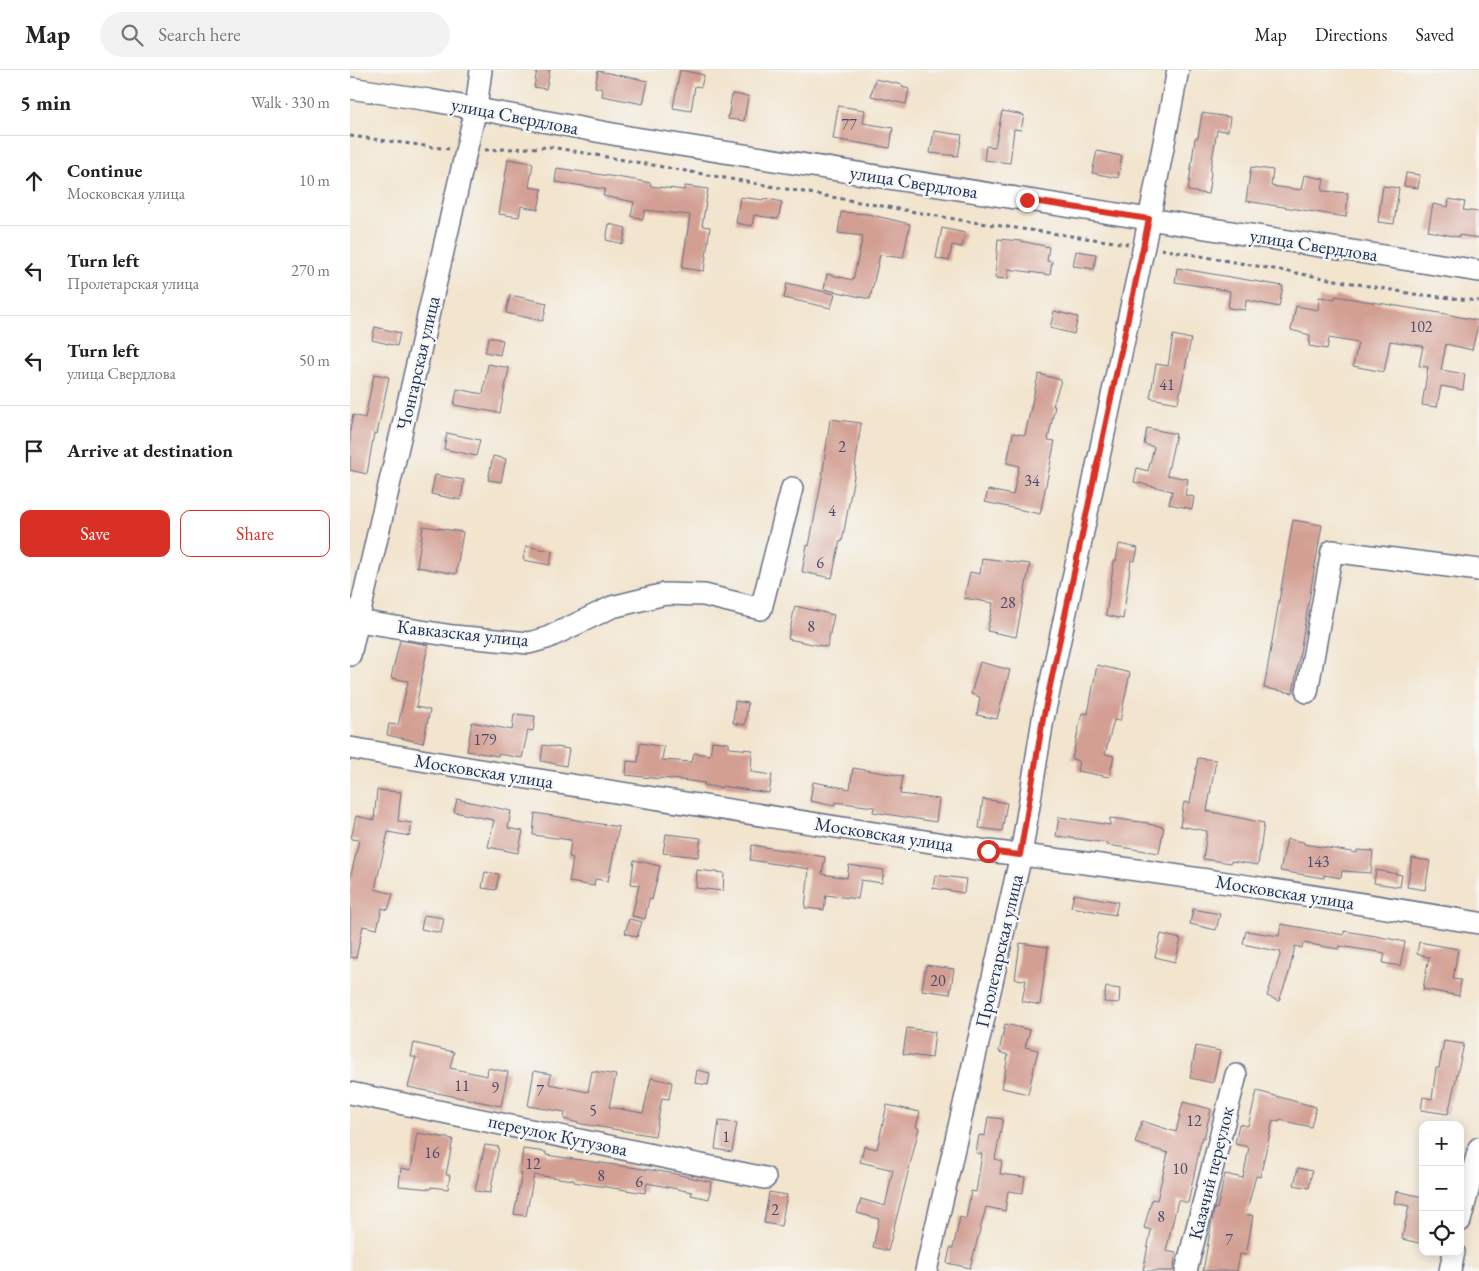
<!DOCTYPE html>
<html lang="en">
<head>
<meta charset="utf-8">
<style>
  :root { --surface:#fff; --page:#f2f2f2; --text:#222; --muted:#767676; --line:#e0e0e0; --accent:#d93025 }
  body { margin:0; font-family:"EB Garamond",serif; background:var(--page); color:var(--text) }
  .controls { position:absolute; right:15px; bottom:15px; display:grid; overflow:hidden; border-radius:10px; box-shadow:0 2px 12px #0003 }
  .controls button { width:45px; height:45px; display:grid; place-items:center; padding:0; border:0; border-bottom:1px solid var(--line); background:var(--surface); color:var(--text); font:25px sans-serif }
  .stop { position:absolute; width:15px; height:15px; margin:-11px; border:4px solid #d93025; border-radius:50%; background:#fff }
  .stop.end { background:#d93025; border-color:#fff; box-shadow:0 1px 5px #0008 }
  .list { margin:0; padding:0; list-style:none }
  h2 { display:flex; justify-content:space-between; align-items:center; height:65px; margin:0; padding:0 20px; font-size:21px }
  h2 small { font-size:16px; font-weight:400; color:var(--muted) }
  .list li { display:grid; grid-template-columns:32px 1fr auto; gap:15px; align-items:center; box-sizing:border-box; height:90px; padding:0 20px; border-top:1px solid var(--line) }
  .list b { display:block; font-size:19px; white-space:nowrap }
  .list p { margin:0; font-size:16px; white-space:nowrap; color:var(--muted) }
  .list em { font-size:16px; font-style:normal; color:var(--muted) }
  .actions { display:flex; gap:10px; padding:15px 20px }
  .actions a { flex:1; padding:11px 0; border:1px solid var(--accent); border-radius:10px; text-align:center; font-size:18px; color:var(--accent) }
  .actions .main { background:var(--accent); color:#fff }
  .icon { flex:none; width:28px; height:28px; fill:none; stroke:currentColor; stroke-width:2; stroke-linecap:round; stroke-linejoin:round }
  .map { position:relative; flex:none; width:1129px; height:1201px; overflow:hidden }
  header { display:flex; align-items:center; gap:30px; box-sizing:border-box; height:70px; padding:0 25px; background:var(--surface); border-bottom:1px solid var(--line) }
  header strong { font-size:24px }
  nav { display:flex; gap:28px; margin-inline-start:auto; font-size:18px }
  .search { width:350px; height:45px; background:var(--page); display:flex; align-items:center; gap:12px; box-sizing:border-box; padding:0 18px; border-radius:28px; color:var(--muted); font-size:19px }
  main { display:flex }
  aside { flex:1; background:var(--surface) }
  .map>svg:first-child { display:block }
  .building { fill:#d39f93 }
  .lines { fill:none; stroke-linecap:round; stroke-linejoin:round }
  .minor-casing { stroke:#666e85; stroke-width:24 }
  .path { stroke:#666e85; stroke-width:3; stroke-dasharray:4 4; stroke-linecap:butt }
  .minor { stroke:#fff; stroke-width:21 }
  .route { stroke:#d93025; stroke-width:6 }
  .labels { text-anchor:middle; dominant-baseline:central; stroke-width:4.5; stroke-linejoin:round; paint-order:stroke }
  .number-label { font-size:16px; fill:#494b6b }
  .street-label { font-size:19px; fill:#1b2f5e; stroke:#f6f6f2 }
</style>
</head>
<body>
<header>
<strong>Map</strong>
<div class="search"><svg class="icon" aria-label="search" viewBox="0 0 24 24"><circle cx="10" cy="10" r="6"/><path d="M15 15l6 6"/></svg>Search here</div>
<nav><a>Map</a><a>Directions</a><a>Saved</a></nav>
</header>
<main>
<aside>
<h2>5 min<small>Walk · 330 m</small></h2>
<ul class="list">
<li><svg class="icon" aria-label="ahead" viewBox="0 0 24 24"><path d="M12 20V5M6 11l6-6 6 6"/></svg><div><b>Continue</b><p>Московская улица</p></div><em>10 m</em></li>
<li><svg class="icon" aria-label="left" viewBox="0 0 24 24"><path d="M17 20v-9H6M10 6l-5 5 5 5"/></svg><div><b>Turn left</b><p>Пролетарская улица</p></div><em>270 m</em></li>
<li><svg class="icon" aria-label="left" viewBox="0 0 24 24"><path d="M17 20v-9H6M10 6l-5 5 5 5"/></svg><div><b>Turn left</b><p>улица Свердлова</p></div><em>50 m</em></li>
<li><svg class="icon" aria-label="arrive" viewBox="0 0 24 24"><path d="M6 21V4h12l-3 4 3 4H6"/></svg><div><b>Arrive at destination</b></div></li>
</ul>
<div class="actions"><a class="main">Save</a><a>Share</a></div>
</aside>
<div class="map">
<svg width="1129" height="1201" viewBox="0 0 1129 1201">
  <rect width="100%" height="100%" fill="#f6f6f2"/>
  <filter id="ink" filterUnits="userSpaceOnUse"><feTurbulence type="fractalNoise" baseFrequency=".02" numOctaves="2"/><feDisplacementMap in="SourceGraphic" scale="10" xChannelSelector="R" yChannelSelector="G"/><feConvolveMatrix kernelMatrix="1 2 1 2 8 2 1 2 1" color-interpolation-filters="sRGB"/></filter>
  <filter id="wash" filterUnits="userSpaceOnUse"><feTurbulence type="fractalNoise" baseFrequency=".0096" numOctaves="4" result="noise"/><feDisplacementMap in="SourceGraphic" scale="20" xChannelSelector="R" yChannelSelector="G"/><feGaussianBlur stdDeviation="1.12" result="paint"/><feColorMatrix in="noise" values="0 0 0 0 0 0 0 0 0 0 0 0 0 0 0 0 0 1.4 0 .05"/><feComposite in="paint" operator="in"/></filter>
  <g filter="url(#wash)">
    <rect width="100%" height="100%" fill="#f2e4cd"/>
    <g id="blocks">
      <!-- building -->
      <g class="building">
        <path d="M187,0H200L196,19L184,17Z"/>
        <path d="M330,0L354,5L351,17L345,16L341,41L323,38Z"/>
        <path d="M248,1L298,11L293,34L252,26L253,19L245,17Z"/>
        <path d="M525,9L553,15L552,17L559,19L556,34L521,26Z"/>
        <path d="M382,24L398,26L394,51L378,49Z"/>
        <path d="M488,36L515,40L513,53L543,58L540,78L483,69Z"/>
        <path d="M652,41L674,45L671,60L664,59L660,93L634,90L636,76L645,77Z"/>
        <path d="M852,43L880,47L878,61L867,60L860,102L861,103L858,124L838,121L845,68H848Z"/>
        <path d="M584,61L612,65L608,86L580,83Z"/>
        <path d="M747,81L772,86L768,108L742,103Z"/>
        <path d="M158,89L183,93L179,117L192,119L188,140L171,136L169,147L149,144Z"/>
        <path d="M901,97L923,100L921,116L951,120L954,105L974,109L972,121L998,123L996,147L896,131Z"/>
        <path d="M207,98L279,109L301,113L300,116L334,120L335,116L358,119L352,156L360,157L354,201L332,198L340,145L295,140L293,149L281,146L284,132L253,126L255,119L205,112Z"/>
        <path d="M1056,103L1070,105L1068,118L1054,116Z"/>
        <path d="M1033,116L1049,118L1044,154L1028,152Z"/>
        <path d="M390,127L413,130L414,128L432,132L428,149L404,145L402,156L386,153Z"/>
        <path d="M1099,129L1115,132L1113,140L1129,142V168L1109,165V167L1078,161L1083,134L1098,137Z"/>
        <path d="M491,142L518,144L560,154L553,188L530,185L520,229L474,219L477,204L503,210L513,166L488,163Z"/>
        <path d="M259,154L276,158L273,174L256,170Z"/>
        <path d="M592,158L615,163L612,177L602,175L599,191L586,188Z"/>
        <path d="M648,169L671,171L699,177L697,191L702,192L700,205L658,199V209L645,208Z"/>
        <path d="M726,181L746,184L744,199L723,196Z"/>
        <path d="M827,198L933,216L929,237L896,230L895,240L878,238L880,221L825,212Z"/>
        <path d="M437,213L485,224L481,238L434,228Z"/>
        <path d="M160,225L197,233L193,251L156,243Z"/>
        <path d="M985,226L1096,244L1129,251L1122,280L1096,274L1091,300L1115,304L1113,320L1091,316L1087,337L1072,335L1078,297L1069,296L1073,276L1040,271L1034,302L1003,296L1008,273L979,268L977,279L959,276L960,265L941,260L946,236L968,240L969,227L985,229Z"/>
        <path d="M704,241L728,247L724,264L700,258Z"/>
        <path d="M25,257L50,263L47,276L22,270Z"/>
        <path d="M823,265L841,269L828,333L800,328L806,294L818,296Z"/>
        <path d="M139,267L153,270L150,285L135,282Z"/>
        <path d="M138,294L159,298L150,343L104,335L107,319L133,324Z"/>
        <path d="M24,304L39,307L27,364L24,363L17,404L0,400V360L3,345L15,348Z"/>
        <path d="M689,304L711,310L703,336H705L698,370L705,371L690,444L635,432L638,420L663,425L669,396L657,393L663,363L675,365L686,314Z"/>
        <path d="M480,349L511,353L504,406L492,472L490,471L482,508L452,502L457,475L459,476L472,408Z"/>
        <path d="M797,358L826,364L817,405L838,409L835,425L844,427L842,439L819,434L822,421L784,412L787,398L798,401L804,377L794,374Z"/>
        <path d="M97,363L130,370L126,386L94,379Z"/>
        <path d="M143,386L156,389L151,412L138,410Z"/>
        <path d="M85,405L114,410L111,430L81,424Z"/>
        <path d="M943,450L972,455L943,623L914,618Z"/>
        <path d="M73,456L113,462L106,504L67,497Z"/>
        <path d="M769,474L788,478L785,491L781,490L773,549L756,545L764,491H766Z"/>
        <path d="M176,476L202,481L200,495L173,490Z"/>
        <path d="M632,488L680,494L666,567L637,561L643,533L614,528L620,502L630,504Z"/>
        <path d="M445,536L484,545L477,577L438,569Z"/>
        <path d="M50,570L78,575L66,637L80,640L73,673L37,665L39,654L48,655L58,611L41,608Z"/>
        <path d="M630,592L660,600L647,649L627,645L630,627L621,624Z"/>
        <path d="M747,595L780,603L770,651L764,650L755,684L764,686L759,707L727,701L729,691L722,689L732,643L738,644Z"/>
        <path d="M385,631L398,633L395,655L383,653Z"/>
        <path d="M164,644L185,646L183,661L178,660L172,688L148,684V686L117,681L122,652L162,660Z"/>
        <path d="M362,671L379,673V678L402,680L401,702L422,705L419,723L372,716L371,718L354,715L355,713L331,710L310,708V709L276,705L277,691L288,692L290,673L314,677L312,690L342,692L344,683L360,685Z"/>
        <path d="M193,675L219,679L216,696L191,691Z"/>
        <path d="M848,688L866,690L857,741L914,753L908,795L881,791V793L853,789L857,761L830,756L834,732L840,733Z"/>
        <path d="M503,698L553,706L550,724L589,729L586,752L523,742L524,737L485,732V736L460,731L463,712L500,719Z"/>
        <path d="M27,720L51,722L48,751L62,753L60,766L38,762L25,819L43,824L38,840L32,838L27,859L13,856L6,888L0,887V809L9,770L1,769L6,746L24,750Z"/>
        <path d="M107,729L161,741L158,758L173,761L168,783L138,777L144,750L104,742Z"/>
        <path d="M633,729L657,733L652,761L629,758Z"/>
        <path d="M185,743L269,757L258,811L245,809L244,816L219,812L223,788L219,787L221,770L183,765Z"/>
        <path d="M709,747L760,755V748L798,753V754L814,757L809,783L757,775V773L706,766Z"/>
        <path d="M316,764L351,768L348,787L313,783Z"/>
        <path d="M937,769L954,772V774L1007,783V780L1023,781L1021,803L992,801L991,808L974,805V808L930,801Z"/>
        <path d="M402,775L475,787L472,804L497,808L499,795L534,800L532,813L511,810L508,829L476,825L474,840L455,838L459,799L400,790Z"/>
        <path d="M1062,788L1080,791L1075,820L1057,817Z"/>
        <path d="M284,790L310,796L302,830L299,829L295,849L282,846L289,815L281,814Z"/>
        <path d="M347,800L374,803L373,821L346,818Z"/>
        <path d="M1026,800L1052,805L1050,817L1024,813Z"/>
        <path d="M135,802L149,804L146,820L132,818Z"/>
        <path d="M585,805L616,809L614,823L583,818Z"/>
        <path d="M724,824L768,832L765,845L721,837Z"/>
        <path d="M843,839L870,844L866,860L840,854Z"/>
        <path d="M74,845L94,848L91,863L71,859Z"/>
        <path d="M279,849L292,852L287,867L275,863Z"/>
        <path d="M931,854L994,865V861L1026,866L1055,872L1050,896L1033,893L1035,883L989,876L988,879L953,873L952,878L945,876L939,903L929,931L917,926L931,882L893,874L896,861L929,866Z"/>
        <path d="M811,864L831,869L825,892L805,887Z"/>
        <path d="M1069,872L1108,879L1103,909L1111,910L1109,926L1073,919L1079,887L1067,884Z"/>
        <path d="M670,873L698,877L690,935L672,931L676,910L665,909Z"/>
        <path d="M576,895L604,899L600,924L572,920Z"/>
        <path d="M756,917L770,919L769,933L754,932Z"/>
        <path d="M655,954L680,960L675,977L688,980L678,1024L652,1018L658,985L649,982Z"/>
        <path d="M557,958L585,962L582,988L553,984Z"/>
        <path d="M1094,971L1114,974L1098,1044L1071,1040L1073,1027L1082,1029L1086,998H1089Z"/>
        <path d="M64,973L104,982L100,998L137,1006L138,998L158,1002L151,1036L58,1017L66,987H61Z"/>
        <path d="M846,976L870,981L863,1013L840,1008Z"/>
        <path d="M347,1000L360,1003L358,1015L345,1013Z"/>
        <path d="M184,1001L201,1004L199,1014L238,1022L242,1001L266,1005L259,1037L293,1043L301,1008L322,1012L319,1029L312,1028L305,1066L232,1054L214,1049L215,1042L178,1036Z"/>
        <path d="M907,1021L966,1037L961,1057L930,1050L929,1052L923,1050L910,1107L906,1106L896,1144L903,1146L896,1185L890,1184L887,1201H853L863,1145L865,1138L867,1139L875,1104L893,1108L899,1077L885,1074L889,1054L898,1056Z"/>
        <path d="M833,1032L861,1039L854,1068L852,1067L838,1133L828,1130L816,1181L826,1183L823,1201H793L801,1160L794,1158L802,1129L807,1130L818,1083L785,1073L792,1051L826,1062Z"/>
        <path d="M537,1035L570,1042L566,1057L569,1058L562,1087L538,1181L523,1177L529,1149L507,1143L511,1129L535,1136L543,1100L510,1092L514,1076L527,1079Z"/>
        <path d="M638,1047L653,1049L645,1089L652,1091L650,1104L675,1107L673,1123L658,1121L655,1141L636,1137L620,1198L597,1193L600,1178H603L610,1147L616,1149L621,1121L626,1122L632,1084L626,1083L629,1065L635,1066Z"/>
        <path d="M369,1051L387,1053L382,1082L365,1079Z"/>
        <path d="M67,1063L103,1069L96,1105H100L98,1119L81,1117V1119L49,1116L51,1098L61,1100Z"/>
        <path d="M135,1075L149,1077L140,1123L125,1121Z"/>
        <path d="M173,1079L196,1082V1085L321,1103L361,1112L359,1129L341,1125L342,1122L297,1113L295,1123L224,1112V1110L184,1105L176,1146L164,1144L172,1103H170Z"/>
        <path d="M948,1098L962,1101L959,1118L944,1115Z"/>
        <path d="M1046,1121L1073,1127V1174L1052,1169L1059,1136L1044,1133Z"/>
        <path d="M419,1122L437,1125L431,1156L414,1153Z"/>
      </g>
    </g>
  </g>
  <g filter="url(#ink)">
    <use href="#blocks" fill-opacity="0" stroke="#666e85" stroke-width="1"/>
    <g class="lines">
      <defs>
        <g id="minor">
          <path d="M0,18L79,30L279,67L1129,201"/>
          <path d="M8,551L103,566L179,573L197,568L262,537L315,524L354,525L411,539L442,418"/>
          <path d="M0,585L126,38L131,0"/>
          <path d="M957,622L982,481L1129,500"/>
          <path d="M0,678L177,708L638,781C803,800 966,826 1129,853"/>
          <path d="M0,1023L415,1108"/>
          <path d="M1110,1151L1129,1078"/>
          <path d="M576,1201L671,785L693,649L794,176L828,0"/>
          <path d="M836,1201L886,1005"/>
          <path d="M1100,1201L1104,1182"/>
        </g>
      </defs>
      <!-- minor casing -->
      <use href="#minor" class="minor-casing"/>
      <!-- path -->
      <g class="path">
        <path d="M0,66L99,79"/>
        <path d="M135,80L201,77L616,151L778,174"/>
        <path d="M811,179L1064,224L1129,231"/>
      </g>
      <!-- minor -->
      <use href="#minor" class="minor"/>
    </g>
  </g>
  <g class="lines" filter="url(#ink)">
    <!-- route -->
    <path class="route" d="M638,781L670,785L693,649L799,149L677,130"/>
  </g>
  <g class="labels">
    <!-- number labels -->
    <g class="number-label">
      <text x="499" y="54">77</text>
      <text x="1071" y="256">102</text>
      <text x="817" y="314">41</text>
      <text x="492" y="376">2</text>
      <text x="682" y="410">34</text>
      <text x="482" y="440">4</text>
      <text x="470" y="492">6</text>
      <text x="658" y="532">28</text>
      <text x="461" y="556">8</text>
      <text x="135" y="669">179</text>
      <text x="968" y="791">143</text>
      <text x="588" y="910">20</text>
      <text x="112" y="1015">11</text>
      <text x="145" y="1017">9</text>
      <text x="190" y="1020">7</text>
      <text x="243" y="1040">5</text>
      <text x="844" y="1050">12</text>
      <text x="376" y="1066">1</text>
      <text x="82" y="1082">16</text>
      <text x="183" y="1093">12</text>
      <text x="830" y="1098">10</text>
      <text x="251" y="1105">8</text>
      <text x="289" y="1111">6</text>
      <text x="425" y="1139">2</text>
      <text x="811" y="1146">8</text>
      <text x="879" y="1169">7</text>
    </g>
    <!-- street labels -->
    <g class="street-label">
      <text transform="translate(165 46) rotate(11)">улица Свердлова</text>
      <text transform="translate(564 112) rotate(9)">улица Свердлова</text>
      <text transform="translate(964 175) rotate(9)">улица Свердлова</text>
      <text transform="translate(68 293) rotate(-77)">Чонгарская улица</text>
      <text transform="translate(113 563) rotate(6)">Кавказская улица</text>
      <text transform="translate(134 701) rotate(9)">Московская улица</text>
      <text transform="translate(534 764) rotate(9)">Московская улица</text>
      <text transform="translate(935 822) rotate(9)">Московская улица</text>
      <text transform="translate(649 881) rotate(-77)">Пролетарская улица</text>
      <text transform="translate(208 1065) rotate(12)">переулок Кутузова</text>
      <text transform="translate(861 1103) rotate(-76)">Казачий переулок</text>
    </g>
  </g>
</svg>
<div class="controls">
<button>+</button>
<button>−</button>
<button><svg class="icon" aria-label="locate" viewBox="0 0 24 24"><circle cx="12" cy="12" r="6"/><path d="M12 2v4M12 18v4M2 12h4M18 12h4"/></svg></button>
</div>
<div class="stop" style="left:638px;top:781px"></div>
<div class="stop end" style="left:677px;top:130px"></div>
</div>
</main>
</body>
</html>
